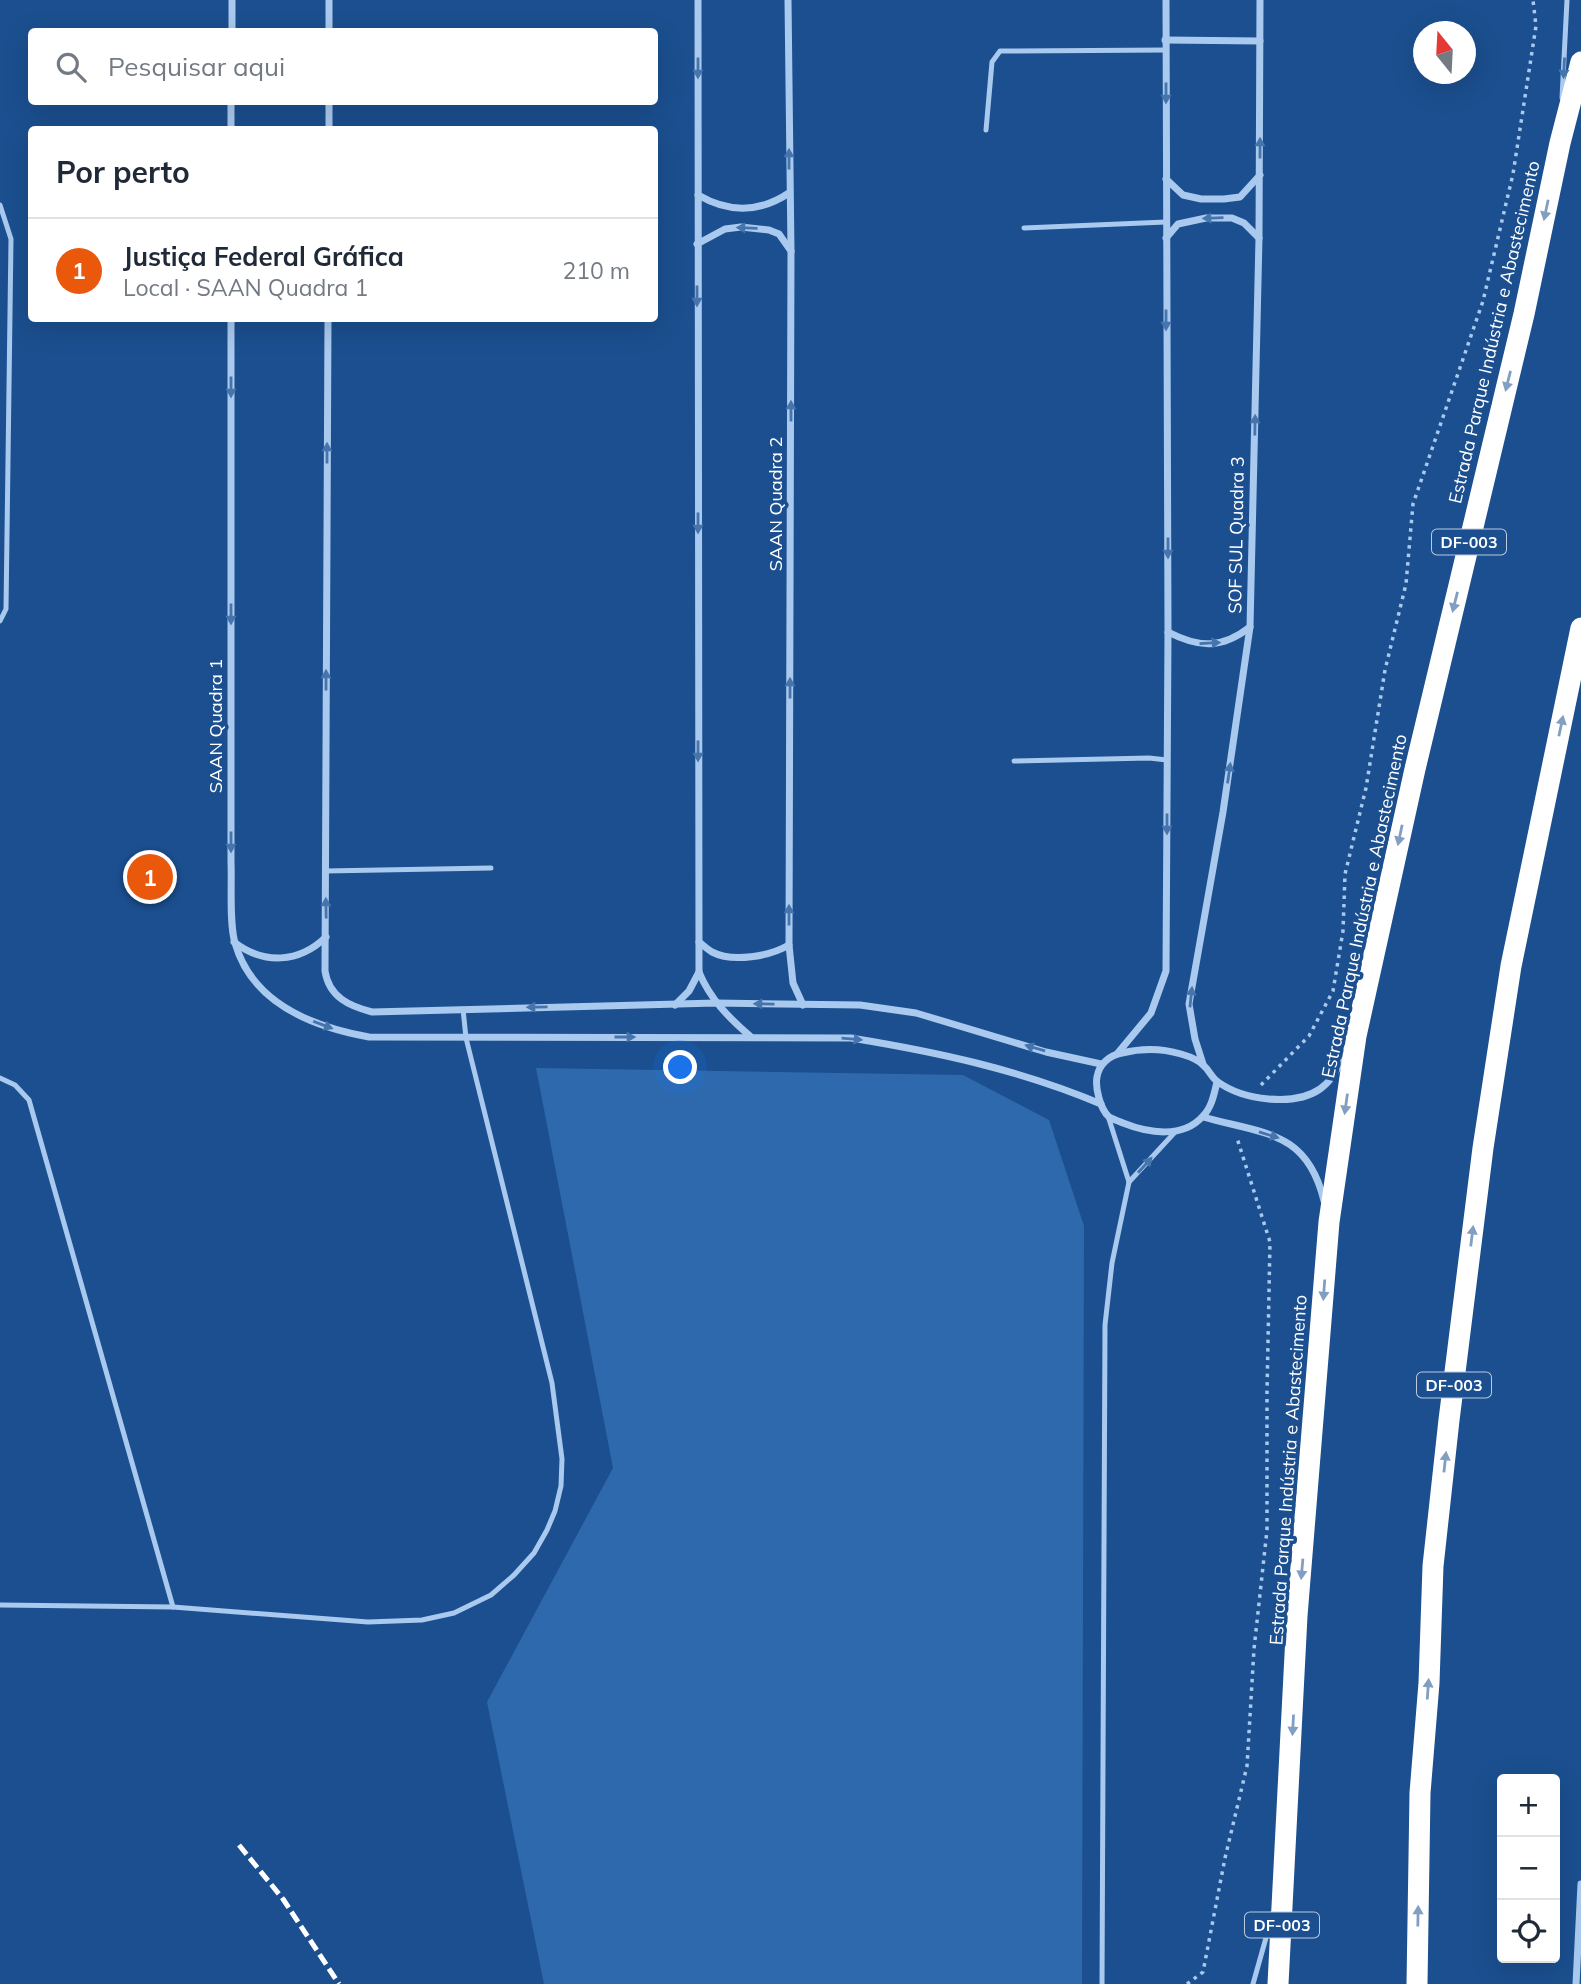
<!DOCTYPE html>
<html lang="pt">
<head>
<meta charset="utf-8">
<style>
  :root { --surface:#fff; --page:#f6f6f7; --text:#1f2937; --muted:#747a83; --line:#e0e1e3; --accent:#ea580c }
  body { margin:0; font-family:Mulish,sans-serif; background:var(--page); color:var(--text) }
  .controls { position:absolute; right:21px; bottom:21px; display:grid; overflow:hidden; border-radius:7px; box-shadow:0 7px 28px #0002 }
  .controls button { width:63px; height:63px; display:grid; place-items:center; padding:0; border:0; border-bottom:2px solid var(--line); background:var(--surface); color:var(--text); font:35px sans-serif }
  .compass { position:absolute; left:1413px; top:21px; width:63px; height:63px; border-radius:50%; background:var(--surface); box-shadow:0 7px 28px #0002; rotate:342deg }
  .you { position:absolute; left:681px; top:1068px; width:24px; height:24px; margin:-18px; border:5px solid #fff; border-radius:50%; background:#1a73e8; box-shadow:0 0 0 10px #1a73e833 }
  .badge { display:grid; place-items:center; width:46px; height:46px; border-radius:50%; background:var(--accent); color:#fff; font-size:23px; font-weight:700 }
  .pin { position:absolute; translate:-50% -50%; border:4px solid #fff; box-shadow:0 2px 7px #0006 }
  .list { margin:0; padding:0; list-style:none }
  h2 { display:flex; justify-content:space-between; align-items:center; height:91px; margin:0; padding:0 28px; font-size:30px }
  h2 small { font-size:23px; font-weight:400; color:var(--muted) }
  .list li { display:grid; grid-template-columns:46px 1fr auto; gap:21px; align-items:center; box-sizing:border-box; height:105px; padding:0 28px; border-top:2px solid var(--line) }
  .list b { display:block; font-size:26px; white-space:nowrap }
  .list p { margin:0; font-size:23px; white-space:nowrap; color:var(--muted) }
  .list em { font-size:23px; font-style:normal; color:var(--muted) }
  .icon { flex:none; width:38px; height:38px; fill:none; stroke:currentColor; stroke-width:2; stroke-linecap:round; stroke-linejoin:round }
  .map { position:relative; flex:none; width:1581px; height:1984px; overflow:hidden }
  .search { position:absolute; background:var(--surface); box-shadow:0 7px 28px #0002; left:28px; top:28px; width:630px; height:77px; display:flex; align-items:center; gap:18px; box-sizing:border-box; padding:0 24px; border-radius:7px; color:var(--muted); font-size:26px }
  .panel { position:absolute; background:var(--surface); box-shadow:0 7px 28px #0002; left:28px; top:126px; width:630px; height:196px; border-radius:7px }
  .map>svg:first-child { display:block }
  .green { fill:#2e69ad }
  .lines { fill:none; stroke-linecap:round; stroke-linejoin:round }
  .path { stroke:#a9c9ee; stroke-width:3.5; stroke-dasharray:3.5 5; stroke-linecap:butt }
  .lane { stroke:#a9c9ee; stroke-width:5 }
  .street { stroke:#a9c9ee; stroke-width:7 }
  .highway { stroke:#fff; stroke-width:21 }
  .rail { stroke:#fff; stroke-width:5; stroke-dasharray:12 5; stroke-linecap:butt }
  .oneway { fill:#4674ac }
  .oneway2 { fill:#829ec1 }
  .labels { text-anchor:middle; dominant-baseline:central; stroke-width:7; stroke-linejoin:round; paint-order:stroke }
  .shield { fill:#1b4f8f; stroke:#bbcadd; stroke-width:2 }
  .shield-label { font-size:16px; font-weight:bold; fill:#fff }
  .street-label { font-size:18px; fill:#fff; stroke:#1b4f8f }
</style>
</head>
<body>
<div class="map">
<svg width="1581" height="1984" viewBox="0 0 1581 1984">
  <rect width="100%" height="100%" fill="#1b4f8f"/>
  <!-- green -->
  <path class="green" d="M536,1068L963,1075L1049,1120L1084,1226L1082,1984H544L487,1702L613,1468Z"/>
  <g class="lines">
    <!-- path -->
    <g class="path">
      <path d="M1261,1085L1309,1036L1333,991L1343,931L1345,874L1366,788L1385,670L1406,584L1413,504L1483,301L1513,174L1536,26L1533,0"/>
      <path d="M1187,1984L1203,1972L1225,1858L1247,1766L1254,1649L1267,1530V1392L1270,1242L1237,1138"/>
    </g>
    <!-- lane -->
    <g class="lane">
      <path d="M1562,98L1567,0"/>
      <path d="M986,130L992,62L1000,51L1166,50"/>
      <path d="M0,205L11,239L6,609L0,621"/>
      <path d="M1024,228L1166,222"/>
      <path d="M1014,761L1149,758L1167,760"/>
      <path d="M325,871L491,868"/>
      <path d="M0,1078L15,1085L29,1100L173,1607"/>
      <path d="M1108,1116L1129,1182L1176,1131"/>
      <path d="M0,1605L173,1607L368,1622L422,1620L454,1613L491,1595L514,1575L534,1553L547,1530L555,1511L561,1486L562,1459L552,1383L466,1038L463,1009"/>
      <path d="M1102,1984L1105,1325L1112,1263L1129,1182"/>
      <path d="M1253,1984L1273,1913"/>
    </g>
    <!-- street -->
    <g class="street">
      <path d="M329,0V32"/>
      <path d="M698,0L699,972C710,999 729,1018 751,1037"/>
      <path d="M788,0L791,251L789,945L793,983L803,1005"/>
      <path d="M232,32V0"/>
      <path d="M1165,40L1260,41"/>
      <path d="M329,102V130"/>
      <path d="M231,130V102"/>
      <path d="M1166,179L1183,195L1201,199H1224L1240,197L1260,175"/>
      <path d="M698,195C729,213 759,213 789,193"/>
      <path d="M1166,238L1178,224L1206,218H1232L1244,223L1259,238"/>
      <path d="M697,244L725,229L741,227L769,230L779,234L791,251"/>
      <path d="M231,318V862C232,884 229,923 235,943C252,1003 313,1027 369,1037L851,1038C937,1052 1021,1070 1101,1104"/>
      <path d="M328,318L325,971C329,997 349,1006 372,1012L716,1003L860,1005L916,1013L1046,1052L1101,1064"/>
      <path d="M1168,632C1199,648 1222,649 1250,627"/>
      <path d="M234,942C264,965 299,963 326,937"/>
      <path d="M699,942C703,945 708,950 712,952C733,963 770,956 789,945"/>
      <path d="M675,1005L689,991L699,972"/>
      <path d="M1117,1054L1151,1013L1166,971L1168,632L1166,0"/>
      <path d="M1203,1064L1195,1039L1189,1004L1223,812L1250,627L1259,238L1260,0"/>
      <path d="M1217,1082C1214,1094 1212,1107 1203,1116C1183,1139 1148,1133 1123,1123C1119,1121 1112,1119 1109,1117C1100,1109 1095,1087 1097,1077C1099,1064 1110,1055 1122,1053C1142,1048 1161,1048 1181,1054C1188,1056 1199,1060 1204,1066C1209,1070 1212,1078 1218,1082C1243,1100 1294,1107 1320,1089C1332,1081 1338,1067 1345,1055"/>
      <path d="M1203,1117C1263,1134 1307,1130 1324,1201"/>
      <path d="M1576,1984L1581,1884"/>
    </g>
    <!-- highway -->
    <g class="highway">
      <path d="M1278,1984L1297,1616L1329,1222L1356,1036L1415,769L1524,314L1560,143L1581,62"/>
      <path d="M1417,1984L1420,1793L1429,1683L1433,1566L1449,1420L1483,1148L1511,966L1581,628"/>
    </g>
    <!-- rail -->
    <path class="rail" d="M239,1845L283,1899L339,1984"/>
  </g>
  <!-- one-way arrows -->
  <defs><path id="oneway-solid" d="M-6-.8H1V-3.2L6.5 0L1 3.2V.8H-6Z" transform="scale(1.75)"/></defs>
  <g class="oneway">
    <use href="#oneway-solid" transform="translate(698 68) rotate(90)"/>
    <use href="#oneway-solid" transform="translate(1564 68) rotate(93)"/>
    <use href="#oneway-solid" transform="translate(1166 93) rotate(90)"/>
    <use href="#oneway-solid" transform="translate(1260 148) rotate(-90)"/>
    <use href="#oneway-solid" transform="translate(789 159) rotate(-90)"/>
    <use href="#oneway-solid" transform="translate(1213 218) rotate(178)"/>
    <use href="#oneway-solid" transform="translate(747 228) rotate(-178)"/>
    <use href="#oneway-solid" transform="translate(697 296) rotate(90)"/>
    <use href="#oneway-solid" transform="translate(1166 320) rotate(90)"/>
    <use href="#oneway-solid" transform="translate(231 387) rotate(90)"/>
    <use href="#oneway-solid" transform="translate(791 411) rotate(-90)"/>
    <use href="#oneway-solid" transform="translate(1255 425) rotate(-89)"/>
    <use href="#oneway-solid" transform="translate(327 453) rotate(-90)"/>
    <use href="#oneway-solid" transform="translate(698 523) rotate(90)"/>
    <use href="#oneway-solid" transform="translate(1168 548) rotate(90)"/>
    <use href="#oneway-solid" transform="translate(231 614) rotate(90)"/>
    <use href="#oneway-solid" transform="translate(1210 643) rotate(-3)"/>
    <use href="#oneway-solid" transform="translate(326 680) rotate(-90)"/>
    <use href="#oneway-solid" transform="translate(790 688) rotate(-90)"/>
    <use href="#oneway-solid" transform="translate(698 751) rotate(90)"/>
    <use href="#oneway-solid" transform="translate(1229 773) rotate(-82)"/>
    <use href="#oneway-solid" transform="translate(1167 824) rotate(90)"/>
    <use href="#oneway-solid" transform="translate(231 842) rotate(90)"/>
    <use href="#oneway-solid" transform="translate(326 908) rotate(-91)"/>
    <use href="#oneway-solid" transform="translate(789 915) rotate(-90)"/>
    <use href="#oneway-solid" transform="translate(1191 997) rotate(-84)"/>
    <use href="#oneway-solid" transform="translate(764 1004) rotate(-179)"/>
    <use href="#oneway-solid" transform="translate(537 1007) rotate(179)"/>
    <use href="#oneway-solid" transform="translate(323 1025) rotate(21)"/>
    <use href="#oneway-solid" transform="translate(625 1037)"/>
    <use href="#oneway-solid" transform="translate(852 1039) rotate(5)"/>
    <use href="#oneway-solid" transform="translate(1035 1048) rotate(-164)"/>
    <use href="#oneway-solid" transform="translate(1269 1135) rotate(17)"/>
    <use href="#oneway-solid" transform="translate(1145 1165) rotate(-48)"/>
  </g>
  <g class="oneway2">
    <use href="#oneway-solid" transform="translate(1546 210) rotate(102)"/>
    <use href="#oneway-solid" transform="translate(1508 381) rotate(104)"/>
    <use href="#oneway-solid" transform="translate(1455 602) rotate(104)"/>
    <use href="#oneway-solid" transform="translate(1561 726) rotate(-78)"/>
    <use href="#oneway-solid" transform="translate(1400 835) rotate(102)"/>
    <use href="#oneway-solid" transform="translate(1346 1104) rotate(98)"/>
    <use href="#oneway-solid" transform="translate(1472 1236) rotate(-83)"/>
    <use href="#oneway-solid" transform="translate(1324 1290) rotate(94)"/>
    <use href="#oneway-solid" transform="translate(1445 1462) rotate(-84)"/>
    <use href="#oneway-solid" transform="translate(1302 1569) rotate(95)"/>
    <use href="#oneway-solid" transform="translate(1428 1689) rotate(-86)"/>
    <use href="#oneway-solid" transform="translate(1293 1725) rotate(93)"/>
    <use href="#oneway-solid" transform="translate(1418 1916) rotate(-89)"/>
  </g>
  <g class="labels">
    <!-- shield labels -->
    <g class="shield">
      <rect x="1432" y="529.5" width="74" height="25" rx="5"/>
      <rect x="1417" y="1372.5" width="74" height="25" rx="5"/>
      <rect x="1245" y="1912.5" width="74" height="25" rx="5"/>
    </g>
    <g class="shield-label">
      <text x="1469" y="542">DF-003</text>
      <text x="1454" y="1385">DF-003</text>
      <text x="1282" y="1925">DF-003</text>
    </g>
    <!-- street labels -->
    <g class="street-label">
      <text transform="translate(1494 332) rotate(-77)">Estrada Parque Indústria e Abastecimento</text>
      <text transform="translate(775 504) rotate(-90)">SAAN Quadra 2</text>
      <text transform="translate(1236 535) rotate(-89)">SOF SUL Quadra 3</text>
      <text transform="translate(215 726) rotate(-90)">SAAN Quadra 1</text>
      <text transform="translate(1364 906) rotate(-78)">Estrada Parque Indústria e Abastecimento</text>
      <text transform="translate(1288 1470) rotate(-86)">Estrada Parque Indústria e Abastecimento</text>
    </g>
  </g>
</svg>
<div class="controls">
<button>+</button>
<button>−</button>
<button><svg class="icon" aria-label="locate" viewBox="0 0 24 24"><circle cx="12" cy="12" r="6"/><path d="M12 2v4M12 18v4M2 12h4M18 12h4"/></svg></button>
</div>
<svg class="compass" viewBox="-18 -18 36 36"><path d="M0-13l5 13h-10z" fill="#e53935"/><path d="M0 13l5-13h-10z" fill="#747a83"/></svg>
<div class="you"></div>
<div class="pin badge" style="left:150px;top:877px">1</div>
<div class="search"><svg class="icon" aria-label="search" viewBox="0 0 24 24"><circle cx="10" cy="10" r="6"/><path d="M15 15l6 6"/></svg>Pesquisar aqui</div>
<section class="panel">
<h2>Por perto<small></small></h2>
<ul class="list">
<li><span class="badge">1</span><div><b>Justiça Federal Gráfica</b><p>Local · SAAN Quadra 1</p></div><em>210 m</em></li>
</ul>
</section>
</div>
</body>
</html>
